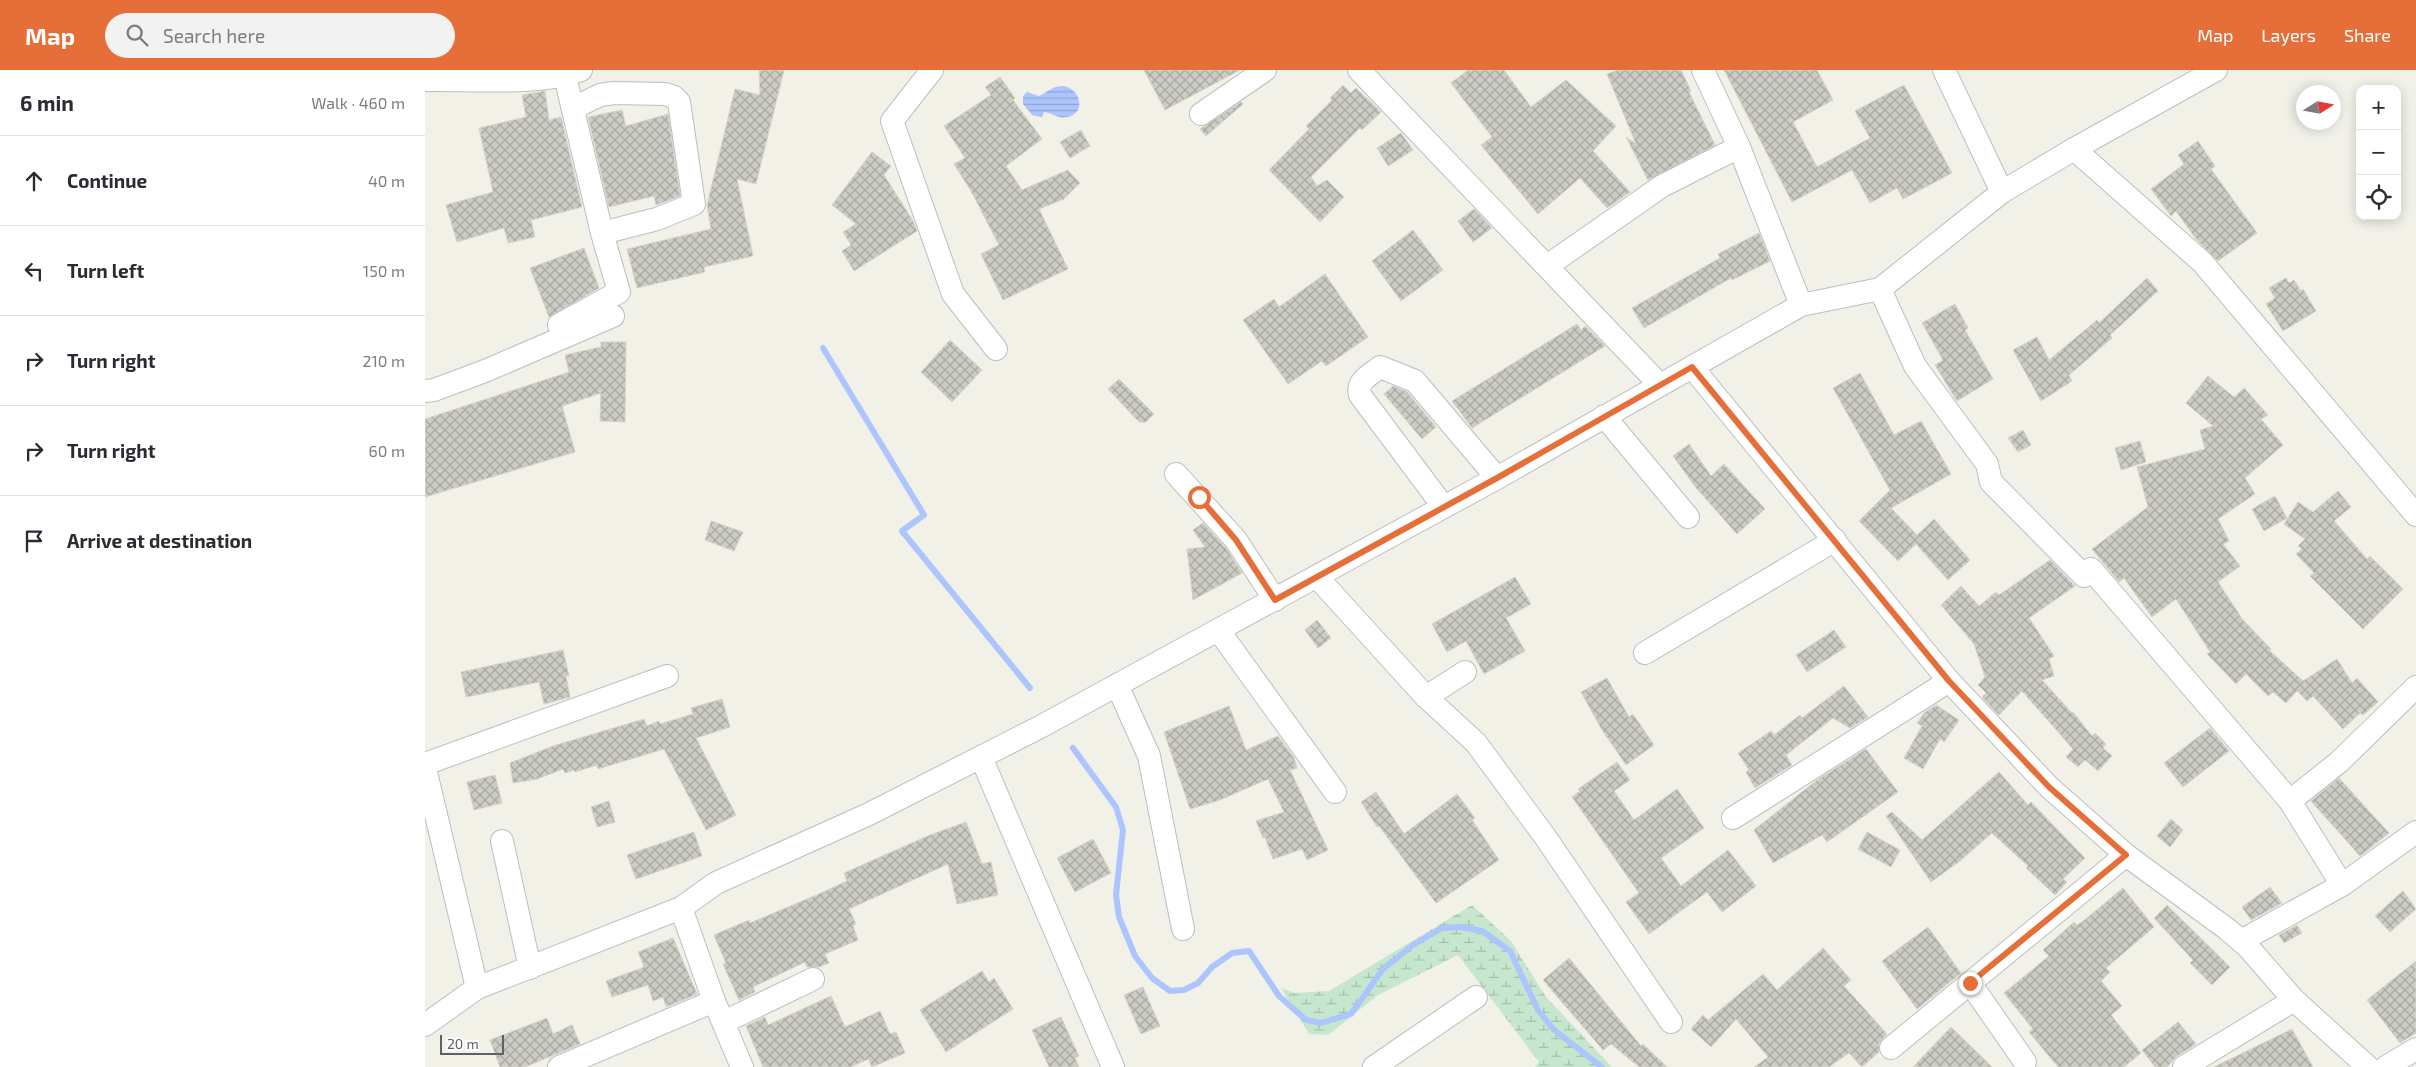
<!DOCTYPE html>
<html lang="en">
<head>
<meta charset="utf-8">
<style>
  :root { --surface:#fff; --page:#f2f2f3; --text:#2b2b33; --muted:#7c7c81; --line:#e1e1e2; --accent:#e66f39 }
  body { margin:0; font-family:"Exo 2",sans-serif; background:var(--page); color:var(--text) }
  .controls { position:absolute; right:15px; top:15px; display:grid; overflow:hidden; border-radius:10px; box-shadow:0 2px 12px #0003 }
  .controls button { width:45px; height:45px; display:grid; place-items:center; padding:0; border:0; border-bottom:1px solid var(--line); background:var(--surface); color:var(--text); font:25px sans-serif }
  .compass { position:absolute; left:1871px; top:15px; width:45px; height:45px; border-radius:50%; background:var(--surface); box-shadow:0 2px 12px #0003; rotate:79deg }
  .scale { position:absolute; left:15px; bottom:12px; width:64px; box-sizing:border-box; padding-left:5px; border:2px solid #5f6168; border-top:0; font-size:14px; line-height:18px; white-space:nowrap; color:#5f6168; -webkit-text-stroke:4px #fff; paint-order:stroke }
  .stop { position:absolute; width:15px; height:15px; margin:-11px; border:4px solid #e66f39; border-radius:50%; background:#fff }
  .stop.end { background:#e66f39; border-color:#fff; box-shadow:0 1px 5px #0008 }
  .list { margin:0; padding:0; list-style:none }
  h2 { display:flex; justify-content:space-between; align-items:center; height:65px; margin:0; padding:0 20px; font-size:21px }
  h2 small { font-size:16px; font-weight:400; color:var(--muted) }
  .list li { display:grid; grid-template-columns:32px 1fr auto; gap:15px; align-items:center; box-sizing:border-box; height:90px; padding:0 20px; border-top:1px solid var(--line) }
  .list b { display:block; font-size:19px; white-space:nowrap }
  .list em { font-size:16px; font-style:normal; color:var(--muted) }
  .icon { flex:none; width:28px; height:28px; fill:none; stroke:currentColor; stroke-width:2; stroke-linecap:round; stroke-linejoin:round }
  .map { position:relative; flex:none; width:1991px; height:997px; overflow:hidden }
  header { display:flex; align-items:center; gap:30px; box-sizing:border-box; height:70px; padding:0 25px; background:var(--accent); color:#fff }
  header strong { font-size:24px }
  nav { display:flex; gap:28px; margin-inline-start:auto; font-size:18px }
  .search { width:350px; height:45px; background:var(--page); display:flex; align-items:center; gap:12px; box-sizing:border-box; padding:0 18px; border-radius:28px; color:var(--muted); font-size:19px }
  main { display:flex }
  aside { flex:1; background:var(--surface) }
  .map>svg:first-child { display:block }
  .wetland { fill:url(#wetland-marsh) }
  .water { fill:url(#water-rules) }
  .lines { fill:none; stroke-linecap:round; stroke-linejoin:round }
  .stream { stroke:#acc6fd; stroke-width:6 }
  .building { fill:url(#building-cross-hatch); stroke:#d6d4c6 }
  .minor-casing { stroke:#bcbec3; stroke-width:24 }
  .minor { stroke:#fff; stroke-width:22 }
  .route { stroke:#e66f39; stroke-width:6 }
</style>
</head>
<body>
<header>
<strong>Map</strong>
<div class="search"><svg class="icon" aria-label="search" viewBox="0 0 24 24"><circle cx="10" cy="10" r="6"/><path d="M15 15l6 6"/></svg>Search here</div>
<nav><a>Map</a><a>Layers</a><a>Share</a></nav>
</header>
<main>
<aside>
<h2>6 min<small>Walk · 460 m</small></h2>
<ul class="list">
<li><svg class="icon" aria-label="ahead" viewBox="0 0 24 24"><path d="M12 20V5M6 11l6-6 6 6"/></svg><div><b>Continue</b></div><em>40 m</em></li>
<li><svg class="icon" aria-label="left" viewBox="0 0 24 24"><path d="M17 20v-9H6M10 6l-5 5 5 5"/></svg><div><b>Turn left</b></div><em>150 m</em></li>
<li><svg class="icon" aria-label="right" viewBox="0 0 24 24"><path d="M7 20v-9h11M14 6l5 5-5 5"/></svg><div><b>Turn right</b></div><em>210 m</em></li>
<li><svg class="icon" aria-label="right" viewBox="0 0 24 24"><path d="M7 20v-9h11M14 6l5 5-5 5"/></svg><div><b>Turn right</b></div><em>60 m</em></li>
<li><svg class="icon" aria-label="arrive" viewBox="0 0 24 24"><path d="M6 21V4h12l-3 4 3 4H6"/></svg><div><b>Arrive at destination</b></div></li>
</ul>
</aside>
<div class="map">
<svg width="1991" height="997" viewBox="0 0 1991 997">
  <defs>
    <pattern id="wetland-marsh" width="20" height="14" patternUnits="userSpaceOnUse" patternTransform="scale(1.25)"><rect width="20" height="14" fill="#c6e7ce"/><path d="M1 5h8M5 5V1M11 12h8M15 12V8" fill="none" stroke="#a4bfab"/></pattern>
    <pattern id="water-rules" width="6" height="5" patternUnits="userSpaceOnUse" patternTransform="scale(1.25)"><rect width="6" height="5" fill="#acc6fd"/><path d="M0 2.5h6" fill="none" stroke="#8fa4d1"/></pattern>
    <pattern id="building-cross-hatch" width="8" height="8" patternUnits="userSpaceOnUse" patternTransform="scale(1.25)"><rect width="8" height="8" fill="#ccccc4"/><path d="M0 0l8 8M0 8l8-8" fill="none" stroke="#a9a9a3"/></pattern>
  </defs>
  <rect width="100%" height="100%" fill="#f1f1e8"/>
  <!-- wetland -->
  <path class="wetland" d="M1047,835L1086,871L1121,927L1187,997H1110L1114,992L1033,885L953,925L903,965L884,964L856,918L869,923L904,921Z"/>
  <!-- water -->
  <path class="water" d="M638,16C657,19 661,44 642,47C632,49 628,43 619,42L617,47L607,45L598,34V26L602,22L614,26L630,17Z"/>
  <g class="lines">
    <!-- stream -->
    <g class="stream">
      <path d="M398,278L499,445L477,461L605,618"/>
      <path d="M648,678L691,737L698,760L691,825L694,847L710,886L727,908L745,921L759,920L773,913L787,897L807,883L824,881L854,926L881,950L896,953L926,944L958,899L988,875L1017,858L1035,857L1057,861L1085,881L1113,940L1128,959L1177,997"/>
    </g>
  </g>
  <!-- building -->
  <g class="building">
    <path d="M334,0H359L331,114L312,109L328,186L279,197L280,202L212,218L202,179L286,159L282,135L310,19L335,25Z"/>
    <path d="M719,0H815L740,40Z"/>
    <path d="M1043,0H1079L1106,37L1141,10L1191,56L1168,81L1205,122L1182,138L1155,108L1113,144L1056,75L1067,67L1026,13Z"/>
    <path d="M1193,0H1256L1266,21L1264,22L1290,75L1223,110L1201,67L1211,74L1182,4Z"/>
    <path d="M1299,0H1392L1408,30L1368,52L1392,97L1445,68L1430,41L1479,15L1527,103L1478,129L1472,118L1445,133L1427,100L1367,132Z"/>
    <path d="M575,7L590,28L588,30L617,69L581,96L597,120L643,100L655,113L639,129L614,139L643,199L578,230L556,184L574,175L546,121L529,94L540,88L519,56L566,25L560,17Z"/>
    <path d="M918,15L926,23L931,18L956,42L937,60L935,58L886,107L892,116L902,110L919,127L895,152L844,100L884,59L881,56L907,30L905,28Z"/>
    <path d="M120,21L124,50L136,47L157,137L106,150L110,167L83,173L79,158L32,172L21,135L68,122L54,58L101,47L97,25Z"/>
    <path d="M816,32L818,34L781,66L775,59Z"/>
    <path d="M197,40L201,56L243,44L255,126L231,135L229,126L184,137L163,47Z"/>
    <path d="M656,60L665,76L645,88L635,72Z"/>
    <path d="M976,63L988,80L963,96L952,78Z"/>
    <path d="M1773,71L1790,96L1786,99L1832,163L1793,191L1771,169L1751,141L1746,146L1726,119L1759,94L1753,85Z"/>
    <path d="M447,82L466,96L459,105L488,151L492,161L429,201L417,181L426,175L418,162L431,154L407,135Z"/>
    <path d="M1049,139L1067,158L1048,172L1033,151Z"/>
    <path d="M988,160L1018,200L976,231L947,191Z"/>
    <path d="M1334,163L1345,191L1307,210L1306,208L1219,258L1207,238L1295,188L1293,184Z"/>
    <path d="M159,178L174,218L124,247L105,198Z"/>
    <path d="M900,204L943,267L901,296L897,291L863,314L818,250L849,229L854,237Z"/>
    <path d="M1722,208L1733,221L1685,265L1687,268L1644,305L1647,311L1616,331L1588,280L1612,267L1624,290L1672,250L1674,253Z"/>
    <path d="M1861,208L1864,213L1869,210L1876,221L1878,219L1891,241L1858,261L1841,234L1850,228L1844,218Z"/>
    <path d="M1530,234L1543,258L1540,260L1568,309L1532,331L1510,295L1518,290L1497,253Z"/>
    <path d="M1152,254L1156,260L1160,256L1180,276L1047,358L1027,331Z"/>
    <path d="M525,270L557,300L527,332L496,302Z"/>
    <path d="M176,272H201L200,352L175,351L176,323L137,336L150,382L0,427V349L144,302L140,285L176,277Z"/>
    <path d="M1435,303L1469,365L1496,351L1526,404L1466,438L1492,465L1509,449L1545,490L1523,510L1491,474L1473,491L1434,451L1465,420L1408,318Z"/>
    <path d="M1783,306L1809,327L1819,318L1843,345L1836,349L1858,375L1820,408L1830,424L1793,449L1804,471L1798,474L1815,496L1793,512L1818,550L1846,579L1845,581L1878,611L1912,589L1927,613L1932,608L1953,632L1938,645L1935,643L1918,659L1888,626L1882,631L1872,621L1861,633L1848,622L1843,626L1821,604L1811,614L1782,584L1785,582L1751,529L1727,547L1699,508L1694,512L1667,479L1723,437L1712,397L1780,379L1775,360L1788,356L1761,333Z"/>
    <path d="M694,309L729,344L721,352H714L683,319Z"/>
    <path d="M968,316L982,322L1011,357L997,369L959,324Z"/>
    <path d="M1598,360L1606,375L1593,382L1583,368Z"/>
    <path d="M1715,371L1721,392L1696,400L1690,378Z"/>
    <path d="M1264,374L1286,406L1299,394L1340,439L1312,464L1272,419L1248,386Z"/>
    <path d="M1913,421L1926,437L1909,451L1942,489L1945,486L1978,519L1938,559L1885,506L1889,503L1871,484L1877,479L1873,476L1880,469L1859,454L1873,432L1888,442Z"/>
    <path d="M1850,426L1862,448L1839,461L1827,439Z"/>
    <path d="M286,451L318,462L309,481L280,470Z"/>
    <path d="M778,453L801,478L817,503L768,530L762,479L780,477L768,460Z"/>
    <path d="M1625,490L1650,516L1604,548L1629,586L1624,589L1629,606L1617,610L1647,643L1648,642L1667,666L1670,663L1681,674L1678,678L1687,686L1673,701L1660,690L1653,697L1641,687L1648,679L1597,621L1574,645L1557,627L1561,623L1553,615L1560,607L1549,574L1516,535L1536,516L1554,536L1571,522L1574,525Z"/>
    <path d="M1090,507L1106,534L1081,548L1100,581L1059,604L1041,571L1022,582L1007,554Z"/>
    <path d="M892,550L906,568L893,578L880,560Z"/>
    <path d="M1409,560L1421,577L1382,602L1371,585Z"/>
    <path d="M138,580L144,606H141L145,627L119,634L114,612L41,627L36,602Z"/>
    <path d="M1182,608L1204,647L1208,644L1229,675L1201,695L1177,660L1156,622Z"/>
    <path d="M1419,616L1443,647L1425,658L1408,648L1361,685L1367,695L1330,718L1321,702L1324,700L1313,683L1346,661L1349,665L1375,645L1377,648Z"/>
    <path d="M297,629L305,657L271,668L311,745L281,760L239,679L173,699L172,695L150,702L149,700L140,703L138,699L112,709L88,713L85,693L128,676L219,649L222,656L234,651L235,654L268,644L266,638Z"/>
    <path d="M1511,635L1534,650L1519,672L1515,669L1498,699L1479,688L1497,656L1492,653L1500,642Z"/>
    <path d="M804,636L821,680L853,666L869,688L872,698L865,700L903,780L882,790L877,779L848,789L840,767L838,768L831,751L859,742L843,709L795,730L765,739L739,662Z"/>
    <path d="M1785,658L1804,681L1758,717L1739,693Z"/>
    <path d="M1441,679L1473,722L1402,772L1397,765L1348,793L1329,760L1392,710Z"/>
    <path d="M1192,692L1205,710L1189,721L1209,750L1252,719L1279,758L1236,788L1256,816L1303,780L1331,816L1297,842L1282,822L1224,864L1201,832L1214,823L1147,727L1155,721L1153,719Z"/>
    <path d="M1574,702L1603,735L1606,732L1660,788L1638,809L1642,812L1630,825L1601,798L1603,796L1567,763L1535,791L1506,812L1461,746L1467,742L1497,770Z"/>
    <path d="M70,705L77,733L49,740L42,712Z"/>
    <path d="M1914,708L1964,763L1935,786L1886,731Z"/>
    <path d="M951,722L979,764L1032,724L1050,748L1047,750L1074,790L1011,833L954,756L952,757L936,732Z"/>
    <path d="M184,731L190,752L172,757L166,737Z"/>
    <path d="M1746,749L1758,760L1745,777L1732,766Z"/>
    <path d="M541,752L557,794L566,792L573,825L532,834L523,794L424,839L431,854L428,856L433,870L400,884L404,893L394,897H382L380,892L328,917L330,922L314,930L298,894L301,893L289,865L324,850L325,853L394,824L422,811L419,803L505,765Z"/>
    <path d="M269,762L277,786L211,809L202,785Z"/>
    <path d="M1442,762L1475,780L1466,797L1433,779Z"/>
    <path d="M668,769L686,803L650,822L632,788Z"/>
    <path d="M1845,817L1857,833L1826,850L1817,837Z"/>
    <path d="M1698,818L1729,857L1681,898L1685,902L1676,911L1697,936L1686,945L1716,983L1699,997H1633L1604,962L1608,959L1579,923L1624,886L1618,880L1649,852L1652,855L1657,852Z"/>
    <path d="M1978,821L1991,839L1965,862L1950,846Z"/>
    <path d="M1742,835L1805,897L1787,915L1765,893L1768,890L1729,848Z"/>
    <path d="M1872,855L1877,863L1859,873L1854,865Z"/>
    <path d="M1503,857L1536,903L1492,939L1457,891Z"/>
    <path d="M248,868L272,924L241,937L238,927L228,931L223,915L187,927L181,911L217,898L219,896L213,882Z"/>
    <path d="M1398,878L1426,910L1419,916L1462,964L1454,973V982L1437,997L1424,983L1404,997H1329L1343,987L1311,949L1286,977L1266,959L1278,945L1283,950L1338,904L1352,920Z"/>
    <path d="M1144,888L1216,976L1218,974L1242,997H1214L1186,974L1178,980L1118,910Z"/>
    <path d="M1991,891V963L1975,973L1942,930Z"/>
    <path d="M557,901L564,912L569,908L588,939L521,982L495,940Z"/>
    <path d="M718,917L735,956L716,964L699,925Z"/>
    <path d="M406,926L420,957L455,941L465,964L471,962L480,983L447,997L443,989L426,997H338L321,956L340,947L343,955Z"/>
    <path d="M636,947L654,986L650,988L654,997H624L607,960Z"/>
    <path d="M122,948L128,964L147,955L155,974L100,997H75L65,970Z"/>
    <path d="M1753,952L1771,974L1752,986L1742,997H1730L1717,980Z"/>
    <path d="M1526,957L1567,997H1488Z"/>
    <path d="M1867,959L1888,997H1789Z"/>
  </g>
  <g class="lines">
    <defs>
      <g id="minor">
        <path d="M507,0L467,51L528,224L571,279"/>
        <path d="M934,0L1235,315"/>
        <path d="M1278,0L1314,77L1376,235"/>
        <path d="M1519,0L1577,122"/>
        <path d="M0,10C46,9 114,16 156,0"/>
        <path d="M149,38L175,25L189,23L240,24L249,27L254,32L269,134L232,149L177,163"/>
        <path d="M776,44L840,0"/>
        <path d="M1649,79L1777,192L1991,445"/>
        <path d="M1122,196L1237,116L1314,77"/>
        <path d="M1455,219L1490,296L1562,394L1566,412L1659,506L1666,499L1865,731L1917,815"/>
        <path d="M134,255L194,222L177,163L140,6"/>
        <path d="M1267,297L1524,611L1624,717L1701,785L1802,859L1822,876L1869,930L1943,997"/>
        <path d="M0,321L9,320L60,301L188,246"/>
        <path d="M1179,346L1263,447"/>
        <path d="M751,404L811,470L850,530"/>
        <path d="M1018,436L935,325C931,311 945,305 955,297L990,311L1072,408"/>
        <path d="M892,507L1001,627L1051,673L1121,768L1246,952"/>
        <path d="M794,561L910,722"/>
        <path d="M1220,583L1410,470"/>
        <path d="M692,615L724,686L758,859"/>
        <path d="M1001,627L1040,602"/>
        <path d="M556,687L688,997"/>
        <path d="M0,694L242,606"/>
        <path d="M0,698L52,918"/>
        <path d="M1865,731L1914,692L1991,617"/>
        <path d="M1308,748L1524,611"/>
        <path d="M77,771L105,898"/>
        <path d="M256,838L289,931L317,997"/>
        <path d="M1816,871L1917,815L1991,762"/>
        <path d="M1545,913L1600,992"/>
        <path d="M299,952L388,909"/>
        <path d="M0,955L52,918L256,838L291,813L444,744L615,657L1072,408L1376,235L1455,219L1577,122L1649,79L1791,0"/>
        <path d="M1466,978L1701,785"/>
        <path d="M134,997L289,931"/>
        <path d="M949,997L1051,927"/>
        <path d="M1759,997L1869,930"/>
        <path d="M1961,997L1991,979"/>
      </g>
    </defs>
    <!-- minor casing -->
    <use href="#minor" class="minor-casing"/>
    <!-- minor -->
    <use href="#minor" class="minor"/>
  </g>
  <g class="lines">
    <!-- route -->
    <path class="route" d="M774,427L811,470L850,530L1072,408L1267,297L1524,611L1624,717L1701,785L1545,913"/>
  </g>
</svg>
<div class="controls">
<button>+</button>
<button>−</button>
<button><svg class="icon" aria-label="locate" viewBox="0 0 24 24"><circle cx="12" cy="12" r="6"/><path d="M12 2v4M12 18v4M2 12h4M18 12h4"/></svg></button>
</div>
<svg class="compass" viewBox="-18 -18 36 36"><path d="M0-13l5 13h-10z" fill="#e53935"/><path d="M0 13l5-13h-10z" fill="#7c7c81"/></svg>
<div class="scale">20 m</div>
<div class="stop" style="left:774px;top:427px"></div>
<div class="stop end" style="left:1545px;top:913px"></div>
</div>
</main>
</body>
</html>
